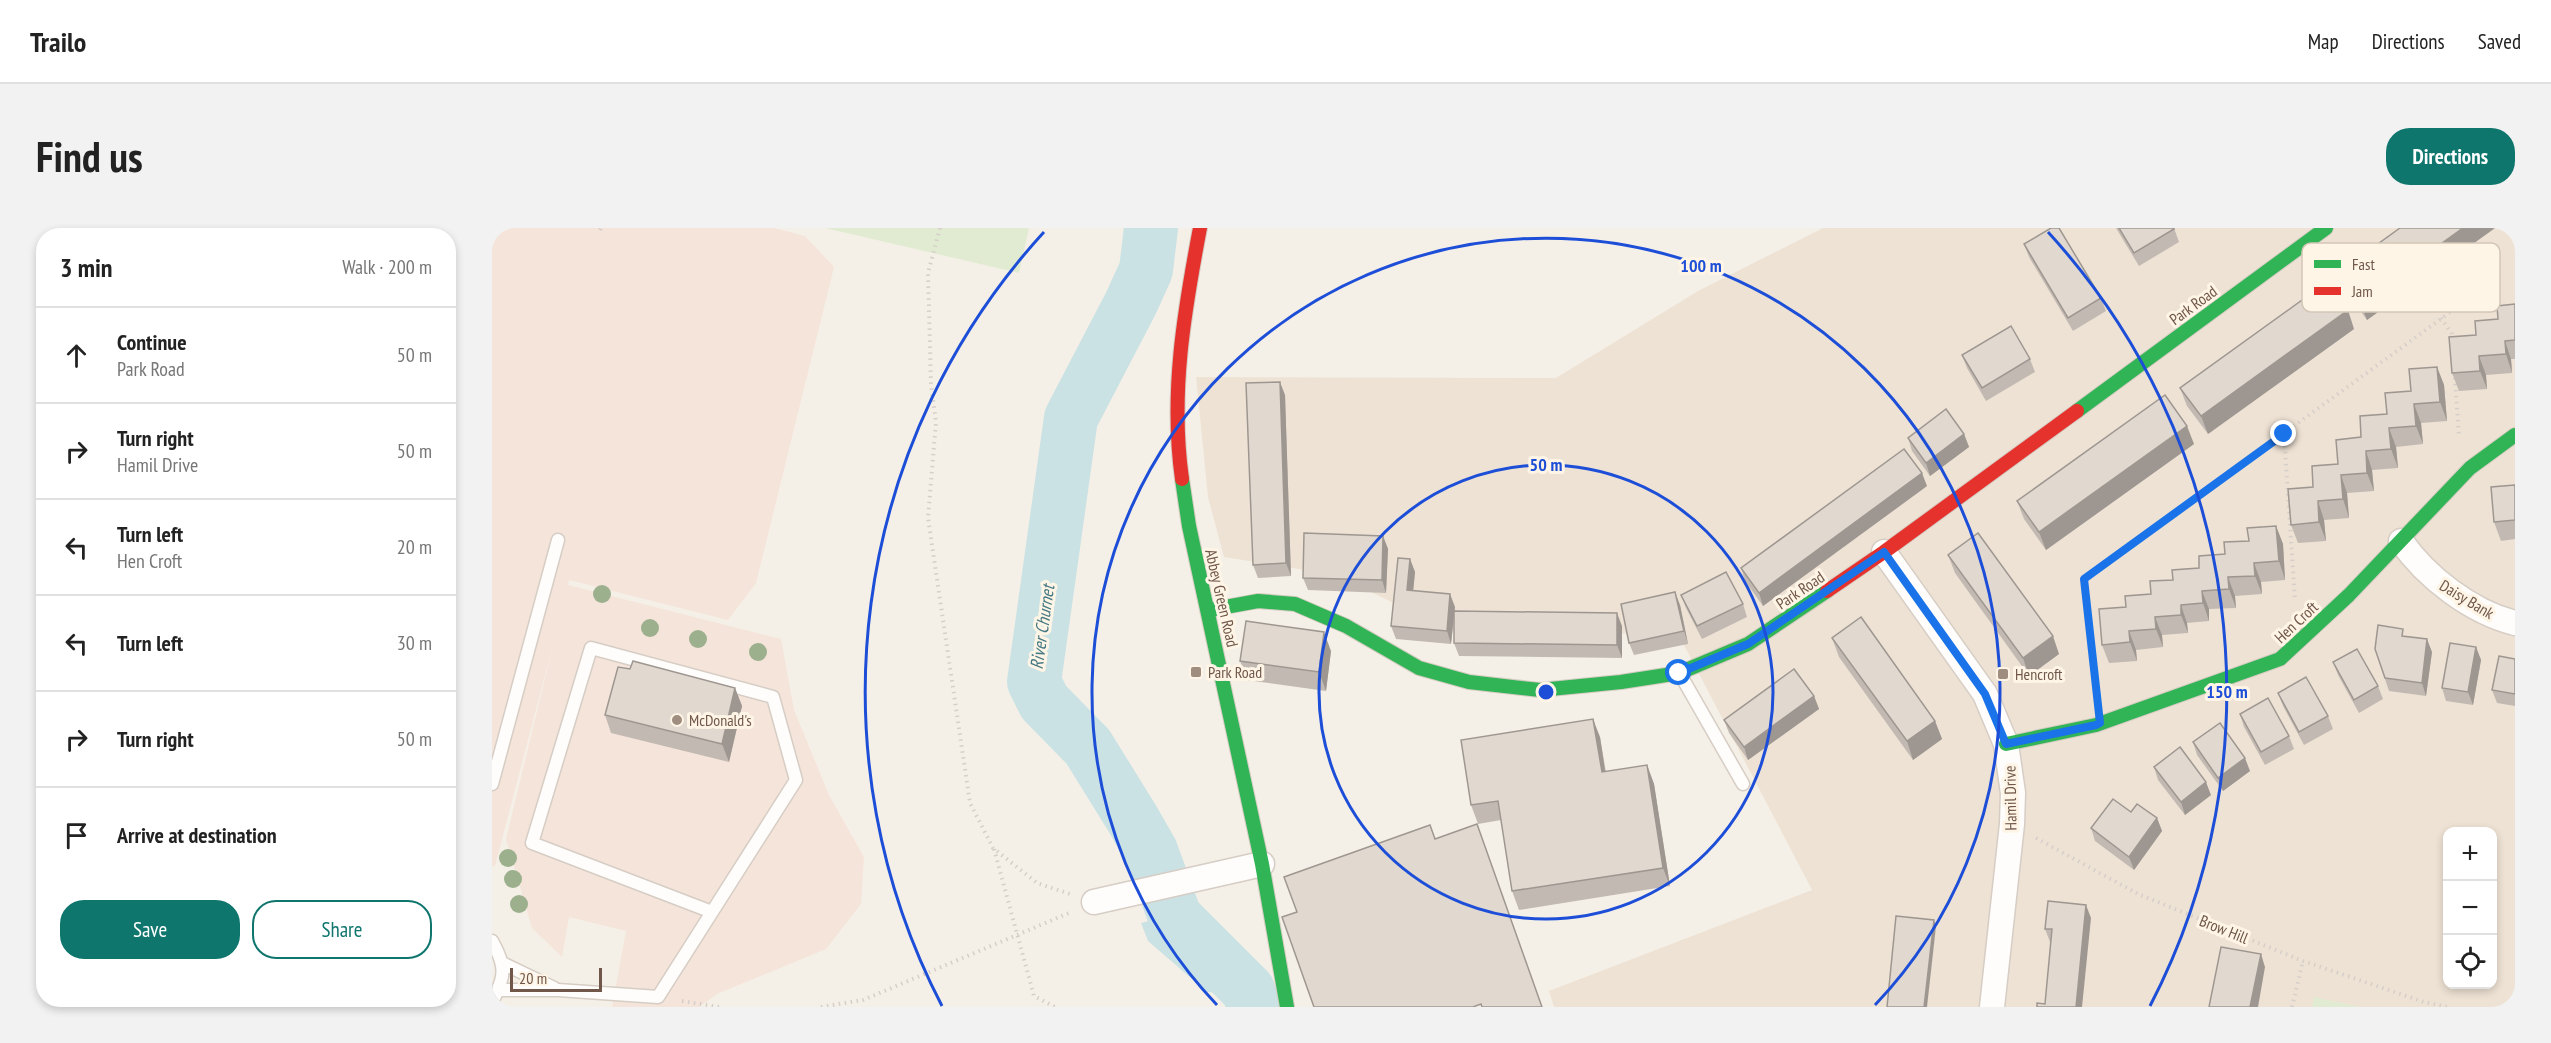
<!DOCTYPE html>
<html lang="en">
<head>
<meta charset="utf-8">
<style>
  :root { --surface:#fff; --page:#f2f2f2; --text:#222; --muted:#767676; --line:#e0e0e0; --accent:#0f766e }
  body { margin:0; font-family:"PT Sans Narrow",sans-serif; background:var(--page); color:var(--text) }
  .controls { position:absolute; right:18px; bottom:18px; display:grid; overflow:hidden; border-radius:12px; box-shadow:0 3px 9px #0003 }
  .controls button { width:54px; height:54px; display:grid; place-items:center; padding:0; border:0; border-bottom:2px solid var(--line); background:var(--surface); color:var(--text); font:30px sans-serif }
  .scale { position:absolute; left:18px; bottom:15px; width:92px; box-sizing:border-box; padding-left:6px; border:3px solid #705749; border-top:0; font-size:16px; line-height:21px; white-space:nowrap; color:#705749; -webkit-text-stroke:4px #fef5e6; paint-order:stroke }
  .stop { position:absolute; width:18px; height:18px; margin:-14px; border:4px solid #1a73e8; border-radius:50%; background:#fff }
  .stop.end { background:#1a73e8; border-color:#fff; box-shadow:0 2px 6px #0008 }
  .list { margin:0; padding:0; list-style:none }
  h2 { display:flex; justify-content:space-between; align-items:center; height:78px; margin:0; padding:0 24px; font-size:26px }
  h2 small { font-size:20px; font-weight:400; color:var(--muted) }
  .list li { display:grid; grid-template-columns:39px 1fr auto; gap:18px; align-items:center; box-sizing:border-box; height:96px; padding:0 24px; border-top:2px solid var(--line) }
  .list b { display:block; font-size:22px; white-space:nowrap }
  .list p { margin:0; font-size:20px; white-space:nowrap; color:var(--muted) }
  .list em { font-size:20px; font-style:normal; color:var(--muted) }
  .actions { display:flex; gap:12px; padding:18px 24px }
  .actions a { flex:1; padding:14px 0; border:2px solid var(--accent); border-radius:24px; text-align:center; font-size:21px; color:var(--accent) }
  .actions .main { background:var(--accent); color:#fff }
  .icon { flex:none; width:33px; height:33px; fill:none; stroke:currentColor; stroke-width:2; stroke-linecap:round; stroke-linejoin:round }
  .map { position:relative; flex:none; width:2023px; height:779px; overflow:hidden; border-radius:24px }
  header { display:flex; align-items:center; gap:36px; box-sizing:border-box; height:84px; padding:0 30px; background:var(--surface); border-bottom:2px solid var(--line) }
  header strong { font-size:28px }
  nav { display:flex; gap:33px; margin-inline-start:auto; font-size:21px }
  .intro { display:flex; align-items:center; justify-content:space-between; box-sizing:border-box; height:144px; padding:0 36px }
  h1 { margin:0; font-size:42px }
  .button { padding:15px 27px; border-radius:24px; background:var(--accent); color:#fff; font-size:21px; font-weight:700 }
  main { display:flex; gap:36px; padding:0 36px }
  aside { flex:1; background:var(--surface); border-radius:24px; box-shadow:0 3px 9px #0003 }
  .map>svg:first-child { display:block }
  .residential { fill:#eee2d4; fill-rule:evenodd }
  .commercial { fill:#f5e4da }
  .green { fill:#e1ebd2 }
  .water { fill:#cae2e4 }
  .lines { fill:none; stroke-linecap:round; stroke-linejoin:round }
  .river { stroke:#cae2e4; stroke-width:54 }
  .lane-casing { stroke:#d6cdc5; stroke-width:15 }
  .street-casing { stroke:#d6cdc5; stroke-width:27 }
  .fast-casing { stroke:#d5ccc3; stroke-width:16 }
  .jam-casing { stroke:#d5ccc3; stroke-width:16 }
  .path { stroke:#d6cfc9; stroke-width:4; stroke-dasharray:1.5 4.5; stroke-linecap:butt }
  .lane { stroke:#fefdfb; stroke-width:12 }
  .street { stroke:#fefdfb; stroke-width:24 }
  .fast { stroke:#30b455; stroke-width:14 }
  .jam { stroke:#e5322d; stroke-width:14 }
  .tree { fill:#9cb08e }
  .wall { fill:#c2bab2 }
  .shaded-wall { fill:#9e9791 }
  .building { fill:#e1d8cf; stroke:#9e9791; stroke-width:1.5 }
  .route { stroke:#1a73e8; stroke-width:8 }
  .ring { fill:none; stroke:#1d4ed8; stroke-width:3 }
  .poi-dot { fill:#9f8d80; stroke:#fef5e6; stroke-width:2 }
  .labels { text-anchor:middle; dominant-baseline:central; stroke-width:6; stroke-linejoin:round; paint-order:stroke }
  .street-label { font-size:16px; fill:#705749; stroke:#fef5e6 }
  .poi-label { font-size:16px; fill:#705749; stroke:#fef5e6; text-anchor:start }
  .water-label { font-size:18px; font-style:italic; fill:#447883; stroke:#fef5e6 }
  .key { fill:#fef5e6; stroke:#d3c6b7; stroke-width:1.5 }
  .key-label { font-size:16px; fill:#705749 }
  .centre { fill:#1d4ed8; stroke:#fef5e6; stroke-width:3 }
  .ring-label { font-size:18px; text-anchor:middle; font-weight:bold; fill:#1d4ed8; stroke:#fef5e6; stroke-width:6; stroke-linejoin:round; paint-order:stroke }
</style>
</head>
<body>
<header>
<strong>Trailo</strong>
<nav><a>Map</a><a>Directions</a><a>Saved</a></nav>
</header>
<div class="intro"><h1>Find us</h1><a class="button">Directions</a></div>
<main>
<aside>
<h2>3 min<small>Walk · 200 m</small></h2>
<ul class="list">
<li><svg class="icon" aria-label="ahead" viewBox="0 0 24 24"><path d="M12 20V5M6 11l6-6 6 6"/></svg><div><b>Continue</b><p>Park Road</p></div><em>50 m</em></li>
<li><svg class="icon" aria-label="right" viewBox="0 0 24 24"><path d="M7 20v-9h11M14 6l5 5-5 5"/></svg><div><b>Turn right</b><p>Hamil Drive</p></div><em>50 m</em></li>
<li><svg class="icon" aria-label="left" viewBox="0 0 24 24"><path d="M17 20v-9H6M10 6l-5 5 5 5"/></svg><div><b>Turn left</b><p>Hen Croft</p></div><em>20 m</em></li>
<li><svg class="icon" aria-label="left" viewBox="0 0 24 24"><path d="M17 20v-9H6M10 6l-5 5 5 5"/></svg><div><b>Turn left</b></div><em>30 m</em></li>
<li><svg class="icon" aria-label="right" viewBox="0 0 24 24"><path d="M7 20v-9h11M14 6l5 5-5 5"/></svg><div><b>Turn right</b></div><em>50 m</em></li>
<li><svg class="icon" aria-label="arrive" viewBox="0 0 24 24"><path d="M6 21V4h12l-3 4 3 4H6"/></svg><div><b>Arrive at destination</b></div></li>
</ul>
<div class="actions"><a class="main">Save</a><a>Share</a></div>
</aside>
<div class="map">
<svg width="2023" height="779" viewBox="0 0 2023 779">
  <rect width="100%" height="100%" fill="#f5f0e7"/>
  <!-- residential -->
  <path class="residential" d="M1331,0H2023V779H1062L1057,763L1320,662L1182,398L1114,408L959,403L844,347L732,329L716,269L704,149L1064,150L1206,63ZM1956,604H2000V756H1956Z"/>
  <!-- commercial -->
  <path class="commercial" d="M0,0H282L313,8L342,39L264,355L236,392L77,352L76,357L289,411L302,482L337,567L372,629L369,676L334,721L225,766L207,779H120L134,703L77,689L70,729L40,700L14,611L62,413L3,638H0Z"/>
  <!-- green -->
  <g class="green">
    <path d="M333,0H537L527,45Z"/>
    <path d="M1822,769L1868,779H1820Z"/>
  </g>
  <!-- water -->
  <g class="water">
    <path d="M647,0H671L661,69L626,126L607,119L636,53Z"/>
    <path d="M707,680L778,766L780,779H743L740,766L715,764L656,713L649,695Z"/>
  </g>
  <g class="lines">
    <!-- river -->
    <path class="river" d="M659,0L654,42L639,75L579,190L542,454L552,474L596,519L640,590L659,623L683,689L756,762L762,779"/>
    <defs>
      <g id="lane">
        <path d="M1188,446L1251,556"/>
        <path d="M0,556L66,312"/>
        <path d="M0,713C14,738 14,748 0,774"/>
        <path d="M12,736L62,760"/>
        <path d="M7,762H66L166,769C212,697 258,624 304,552L281,469L99,420L40,615L220,684"/>
      </g>
      <g id="street">
        <path d="M1909,313C1934,349 1979,384 2023,395"/>
        <path d="M1392,324L1493,466L1514,516L1521,565L1520,596L1500,779"/>
        <path d="M602,674L770,636"/>
      </g>
      <g id="fast">
        <path d="M1585,183L1834,0"/>
        <path d="M690,251L697,298L770,636L795,779"/>
        <path d="M717,382L766,373L803,376L854,398L927,440L977,454L1048,462L1129,454L1187,445L1256,416L1335,363"/>
        <path d="M1514,516L1604,497L1788,431L1857,367L1978,240L2023,207"/>
      </g>
      <g id="jam">
        <path d="M690,251C678,166 692,84 708,0"/>
        <path d="M1335,363L1392,324L1585,183"/>
      </g>
    </defs>
    <!-- lane casing -->
    <use href="#lane" class="lane-casing"/>
    <!-- street casing -->
    <use href="#street" class="street-casing"/>
    <!-- fast casing -->
    <use href="#fast" class="fast-casing"/>
    <!-- jam casing -->
    <use href="#jam" class="jam-casing"/>
    <!-- path -->
    <g class="path">
      <path d="M448,0L436,45L439,156L444,194L436,290L478,575L501,620L545,655L578,666"/>
      <path d="M108,2L109,0"/>
      <path d="M1949,90L1960,106L1961,113"/>
      <path d="M1963,150L1967,209"/>
      <path d="M1792,206L1803,372"/>
      <path d="M1605,463L1592,351L2005,50"/>
      <path d="M1544,610L1646,666L1811,733L1932,774L1955,779"/>
      <path d="M502,621L542,768L563,779"/>
      <path d="M190,773L227,779"/>
      <path d="M329,779L371,772L577,685"/>
      <path d="M1800,779L1811,733"/>
    </g>
    <!-- lane -->
    <use href="#lane" class="lane"/>
    <!-- street -->
    <use href="#street" class="street"/>
    <!-- fast -->
    <use href="#fast" class="fast"/>
    <!-- jam -->
    <use href="#jam" class="jam"/>
  </g>
  <!-- trees -->
  <g class="tree">
    <circle cx="110" cy="366" r="9"/>
    <circle cx="158" cy="400" r="9"/>
    <circle cx="206" cy="411" r="9"/>
    <circle cx="266" cy="424" r="9"/>
    <circle cx="16" cy="630" r="9"/>
    <circle cx="21" cy="651" r="9"/>
    <circle cx="27" cy="676" r="9"/>
  </g>
  <!-- wall -->
  <g class="wall">
    <path d="M1624,0H1682L1687,14L1647,38Z"/>
    <path d="M1908,0H2003L1875,92L1854,63L1847,44Z"/>
    <path d="M1532,16L1609,70L1614,83L1581,103L1537,29Z"/>
    <path d="M2023,76V131H2019L2020,145L1994,147L1995,161L1967,163L1960,145L1984,107L2006,91Z"/>
    <path d="M1862,101L1716,206L1695,178L1688,160Z"/>
    <path d="M1470,127L1538,131L1543,144L1494,173L1475,140Z"/>
    <path d="M1945,139L1952,157L1955,193L1929,195L1931,216L1904,219L1906,240L1880,242L1882,263L1855,265L1857,290L1832,292L1834,313L1806,315L1799,297L1821,259L1846,236L1869,209Z"/>
    <path d="M793,167L799,348L766,350L761,337Z"/>
    <path d="M1472,206L1477,219L1438,248L1420,223L1416,210Z"/>
    <path d="M1702,216L1554,322L1532,291L1525,273Z"/>
    <path d="M2023,257V311L2009,313L2002,294Z"/>
    <path d="M1435,258L1271,378L1253,353L1249,340Z"/>
    <path d="M1784,298L1791,316L1793,352L1769,354L1770,366L1743,368L1744,380L1717,381V393L1695,395L1696,405L1670,407L1671,419L1644,422L1645,433L1617,435L1610,417L1634,379L1659,366L1681,352L1707,340Z"/>
    <path d="M891,308L896,321L894,365L816,362L811,350Z"/>
    <path d="M1456,327L1567,426L1537,448L1463,345Z"/>
    <path d="M918,331L923,344L921,362L963,379L959,416L904,411L899,398Z"/>
    <path d="M1189,367L1251,376L1255,389L1210,411L1194,380Z"/>
    <path d="M1188,377L1196,416L1142,427L1137,415Z"/>
    <path d="M1130,398V430L967,428L962,415Z"/>
    <path d="M1914,408L1940,424L1934,468L1897,463L1883,421Z"/>
    <path d="M1340,410L1443,493L1450,511L1421,532L1347,429Z"/>
    <path d="M1984,419L1989,432L1981,477L1954,473L1950,460Z"/>
    <path d="M839,423L834,463L755,452L748,433Z"/>
    <path d="M2023,431V478L2005,475L2000,462Z"/>
    <path d="M1841,434L1886,458L1891,471L1867,485L1846,447Z"/>
    <path d="M138,441L243,460L250,478L237,534L119,505L113,487Z"/>
    <path d="M1786,465L1836,488L1841,501L1812,517L1791,478Z"/>
    <path d="M1322,468L1327,481L1256,532L1237,505L1232,492Z"/>
    <path d="M1748,486L1797,508L1802,521L1773,537L1752,499Z"/>
    <path d="M1108,509L1114,544L1155,537L1162,556L1178,658L1027,682L1020,663L1009,592L986,596L979,577Z"/>
    <path d="M1701,514L1758,543L1731,563L1705,527Z"/>
    <path d="M1662,539L1719,567L1693,587L1666,552Z"/>
    <path d="M1639,584L1665,590L1670,603L1642,642L1603,613L1599,600Z"/>
    <path d="M1599,690L1559,714H1558L1553,701Z"/>
  </g>
  <!-- shaded-wall -->
  <g class="shaded-wall">
    <path d="M1971,0H2003L1875,92L1868,74Z"/>
    <path d="M1856,82L1862,101L1716,206L1709,188Z"/>
    <path d="M2013,113L2019,131L2020,145L2014,126Z"/>
    <path d="M1987,128L1994,147L1995,161L1988,143Z"/>
    <path d="M1945,139L1952,157L1955,193L1948,174Z"/>
    <path d="M788,154L793,167L799,348L794,335Z"/>
    <path d="M1922,176L1929,195L1931,216L1924,198Z"/>
    <path d="M1695,198L1702,216L1554,322L1547,304Z"/>
    <path d="M1897,200L1904,219L1906,240L1899,221Z"/>
    <path d="M1472,206L1477,219L1438,248L1434,235Z"/>
    <path d="M1874,223L1880,242L1882,263L1875,245Z"/>
    <path d="M1430,245L1435,258L1271,378L1267,365Z"/>
    <path d="M1849,247L1855,265L1857,290L1851,271Z"/>
    <path d="M1826,273L1832,292L1834,313L1827,294Z"/>
    <path d="M1784,298L1791,316L1793,352L1787,333Z"/>
    <path d="M891,308L896,321L894,365L890,352Z"/>
    <path d="M918,331L923,344L920,375L915,362Z"/>
    <path d="M1762,335L1769,354L1770,366L1763,348Z"/>
    <path d="M1736,349L1743,368L1744,380L1737,361Z"/>
    <path d="M1710,363L1717,381V393L1711,375Z"/>
    <path d="M1183,364L1188,377L1196,416L1192,403Z"/>
    <path d="M958,366L963,379L959,416L955,403Z"/>
    <path d="M1689,377L1695,395L1696,405L1689,387Z"/>
    <path d="M1125,385L1130,398V430L1125,417Z"/>
    <path d="M1663,389L1670,407L1671,419L1664,401Z"/>
    <path d="M1637,403L1644,422L1645,433L1638,414Z"/>
    <path d="M832,404L839,423L834,463L827,444Z"/>
    <path d="M1561,408L1567,426L1537,448L1531,430Z"/>
    <path d="M1935,411L1940,424L1934,468L1930,455Z"/>
    <path d="M1984,419L1989,432L1981,477L1976,464Z"/>
    <path d="M243,460L250,478L237,534L230,516Z"/>
    <path d="M1322,468L1327,481L1256,532L1252,519Z"/>
    <path d="M1101,491L1108,509L1116,563L1110,544Z"/>
    <path d="M1443,493L1450,511L1421,532L1415,513Z"/>
    <path d="M1753,530L1758,543L1731,563L1726,550Z"/>
    <path d="M1155,537L1162,556L1178,658L1171,640Z"/>
    <path d="M1714,554L1719,567L1693,587L1689,574Z"/>
    <path d="M1665,590L1670,603L1642,642L1637,629Z"/>
    <path d="M1594,677L1599,690L1590,779H1584Z"/>
    <path d="M1442,692L1444,698L1435,779H1432Z"/>
    <path d="M1769,726L1773,739L1766,779H1758Z"/>
  </g>
  <!-- building -->
  <g class="building">
    <path d="M1559,0H1567L1609,70L1576,90L1532,16Z"/>
    <path d="M1627,0H1682V1L1642,25Z"/>
    <path d="M1908,0H1971L1868,74L1847,44Z"/>
    <path d="M1835,54L1856,82L1709,188L1688,160Z"/>
    <path d="M2023,76V112L2013,113L2014,126L1987,128L1988,143L1960,145L1957,109L1984,107L1983,93L2006,91L2005,78Z"/>
    <path d="M1519,98L1538,131L1490,160L1470,127Z"/>
    <path d="M1945,139L1948,174L1922,176L1924,198L1897,200L1899,221L1874,223L1875,245L1849,247L1851,271L1826,273L1827,294L1799,297L1796,261L1821,259L1820,238L1846,236L1844,212L1869,209L1868,188L1895,186L1893,165L1919,163L1917,141Z"/>
    <path d="M788,154L794,335L761,337L754,155Z"/>
    <path d="M1673,167L1695,198L1547,304L1525,273Z"/>
    <path d="M1454,181L1472,206L1434,235L1416,210Z"/>
    <path d="M1412,221L1430,245L1267,365L1249,340Z"/>
    <path d="M2023,257V292L2002,294L1999,259Z"/>
    <path d="M1784,298L1787,333L1762,335L1763,348L1736,349L1737,361L1710,363L1711,375L1689,377V387L1663,389L1664,401L1637,403L1638,414L1610,417L1607,381L1634,379L1633,368L1659,366L1658,353L1681,352L1680,342L1707,340V328L1733,326L1732,314L1757,313L1755,300Z"/>
    <path d="M812,305L891,308L890,352L811,350Z"/>
    <path d="M1486,305L1561,408L1531,430L1456,327Z"/>
    <path d="M906,330L918,331L915,362L958,366L955,403L899,398Z"/>
    <path d="M1234,344L1251,376L1205,398L1189,367Z"/>
    <path d="M1183,364L1192,403L1137,415L1129,376Z"/>
    <path d="M962,383L1125,385V417L962,415Z"/>
    <path d="M1369,389L1443,493L1415,513L1340,410Z"/>
    <path d="M754,393L832,404L827,444L748,433Z"/>
    <path d="M1886,397L1911,401L1910,408L1935,411L1930,455L1893,450L1883,421Z"/>
    <path d="M1958,415L1984,419L1976,464L1950,460Z"/>
    <path d="M1865,421L1886,458L1862,472L1841,434Z"/>
    <path d="M2007,428L2023,431V466L2000,462Z"/>
    <path d="M141,433L243,460L230,516L113,487L126,439L138,441Z"/>
    <path d="M1302,441L1322,468L1252,519L1232,492Z"/>
    <path d="M1814,449L1836,488L1807,504L1786,465Z"/>
    <path d="M1776,470L1797,508L1769,524L1748,486Z"/>
    <path d="M1101,491L1110,544L1155,537L1171,640L1020,663L1006,573L979,577L969,512Z"/>
    <path d="M1728,495L1753,530L1726,550L1701,514Z"/>
    <path d="M1688,519L1714,554L1689,574L1662,539Z"/>
    <path d="M1621,571L1639,584L1645,576L1665,590L1637,629L1599,600Z"/>
    <path d="M985,596L1050,779H990L989,776L981,779H822L790,689L805,684L792,649L938,597L943,611Z"/>
    <path d="M1556,673L1594,677L1584,779H1545V775L1553,776L1560,701H1553Z"/>
    <path d="M1404,688L1442,692L1432,779H1395Z"/>
    <path d="M1729,719L1769,726L1758,779H1717Z"/>
  </g>
  <g class="lines">
    <!-- route -->
    <path class="route" d="M1187,445L1256,416L1392,324L1493,466L1514,516L1604,497L1608,495L1592,351L1792,206"/>
  </g>
  <!-- distance rings -->
  <g class="ring">
    <circle cx="1054" cy="464" r="227"/>
    <path d="M725 777A454 454 0 1 1 1383 777"/>
    <path d="M450 778A681 681 0 0 1 552 4M1556 4A681 681 0 0 1 1658 778"/>
  </g>
  <!-- markers -->
  <g class="poi-dot">
    <rect x="698" y="438" width="12" height="12" rx="3"/>
    <rect x="1505" y="440" width="12" height="12" rx="3"/>
    <circle cx="185" cy="492" r="6"/>
  </g>
  <g class="labels">
    <!-- street labels -->
    <g class="street-label">
      <text transform="translate(1701 77) rotate(-36)">Park Road</text>
      <text transform="translate(1308 362) rotate(-34)">Park Road</text>
      <text transform="translate(730 370) rotate(77)">Abbey Green Road</text>
      <text transform="translate(1975 371) rotate(31)">Daisy Bank</text>
      <text transform="translate(1804 394) rotate(-43)">Hen Croft</text>
      <text transform="translate(1518 570) rotate(-91)">Hamil Drive</text>
      <text transform="translate(1732 701) rotate(22)">Brow Hill</text>
    </g>
    <!-- poi labels -->
    <g class="poi-label">
      <text x="716" y="444">Park Road</text>
      <text x="1523" y="446">Hencroft</text>
      <text x="197" y="492">McDonald's</text>
    </g>
    <!-- water labels -->
    <g class="water-label">
      <text transform="translate(550 399) rotate(-82)">River Churnet</text>
    </g>
  </g>
  <!-- legend -->
  <rect x="1810" y="15" width="198" height="69" rx="9" class="key"/>
  <rect x="1822" y="32" width="27" height="8" fill="#30b455"/>
  <rect x="1822" y="59" width="27" height="8" fill="#e5322d"/>
  <g class="key-label">
    <text x="1860" y="42">Fast</text>
    <text x="1860" y="69">Jam</text>
  </g>
  <circle cx="1054" cy="464" r="9" class="centre"/>
  <g class="ring-label">
    <text x="1209" y="44">100 m</text>
    <text x="1054" y="243">50 m</text>
    <text x="1735" y="470">150 m</text>
  </g>
</svg>
<div class="controls">
<button>+</button>
<button>−</button>
<button><svg class="icon" aria-label="locate" viewBox="0 0 24 24"><circle cx="12" cy="12" r="6"/><path d="M12 2v4M12 18v4M2 12h4M18 12h4"/></svg></button>
</div>
<div class="scale">20 m</div>
<div class="stop" style="left:1187px;top:445px"></div>
<div class="stop end" style="left:1792px;top:206px"></div>
</div>
</main>
</body>
</html>
